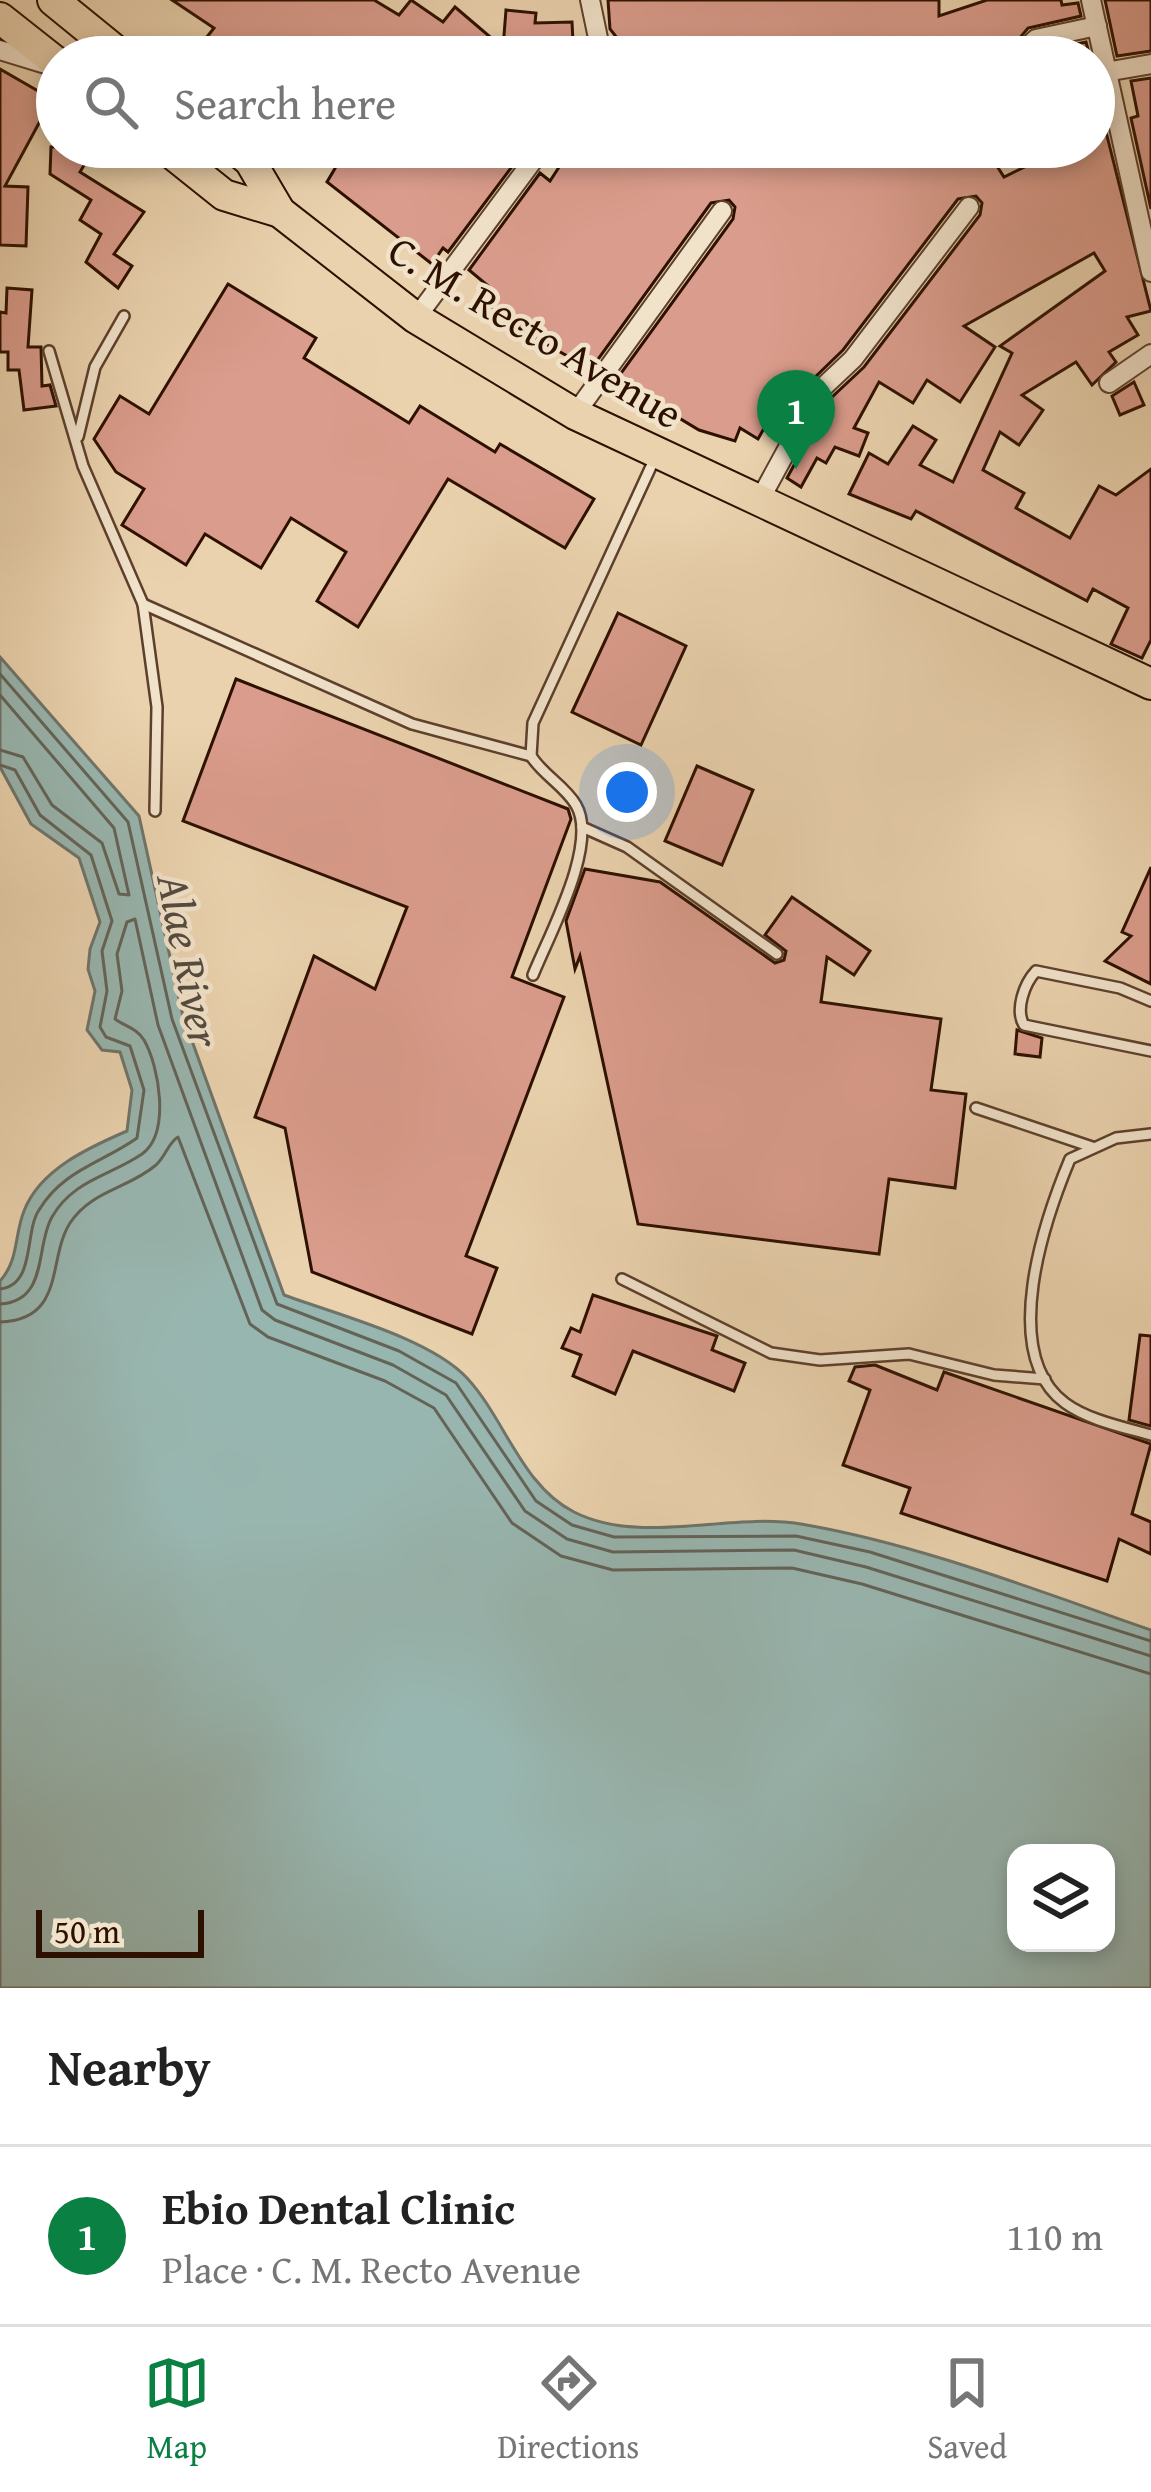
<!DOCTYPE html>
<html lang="en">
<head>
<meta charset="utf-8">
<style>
  :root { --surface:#fff; --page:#f6f6f6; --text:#222; --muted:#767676; --line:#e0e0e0; --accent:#0b8043 }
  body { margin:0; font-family:"Gentium Book Plus",serif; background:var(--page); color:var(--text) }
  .controls { position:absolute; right:36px; bottom:36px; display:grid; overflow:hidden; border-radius:24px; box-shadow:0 6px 18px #0003 }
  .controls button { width:108px; height:108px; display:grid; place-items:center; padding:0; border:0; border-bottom:3px solid var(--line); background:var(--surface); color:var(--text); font:60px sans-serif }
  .scale { position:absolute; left:36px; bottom:30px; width:168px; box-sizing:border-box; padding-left:12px; border:6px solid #2e1000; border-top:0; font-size:33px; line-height:42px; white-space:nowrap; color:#2e1000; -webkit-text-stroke:9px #f1e2ca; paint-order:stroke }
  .you { position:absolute; left:627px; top:792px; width:42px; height:42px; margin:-30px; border:9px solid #fff; border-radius:50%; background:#1a73e8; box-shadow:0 0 0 18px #1a73e833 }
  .badge { display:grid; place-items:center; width:78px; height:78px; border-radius:50%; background:var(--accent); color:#fff; font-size:39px; font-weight:700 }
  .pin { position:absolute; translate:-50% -99px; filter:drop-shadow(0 3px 6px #0008) }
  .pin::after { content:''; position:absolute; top:63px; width:42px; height:36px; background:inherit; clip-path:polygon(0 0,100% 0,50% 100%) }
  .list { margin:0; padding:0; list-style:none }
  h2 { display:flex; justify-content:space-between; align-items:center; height:156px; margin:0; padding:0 48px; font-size:51px }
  h2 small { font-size:39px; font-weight:400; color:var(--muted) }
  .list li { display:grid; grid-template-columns:78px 1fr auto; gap:36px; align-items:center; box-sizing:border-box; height:180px; padding:0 48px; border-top:3px solid var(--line) }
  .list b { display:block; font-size:45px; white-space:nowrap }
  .list p { margin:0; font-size:39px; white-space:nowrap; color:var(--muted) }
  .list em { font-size:39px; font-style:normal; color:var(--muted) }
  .icon { flex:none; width:66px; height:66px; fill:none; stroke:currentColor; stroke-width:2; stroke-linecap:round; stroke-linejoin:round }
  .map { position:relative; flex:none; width:1151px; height:1988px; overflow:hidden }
  .search { position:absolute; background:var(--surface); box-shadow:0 6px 18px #0003; left:36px; right:36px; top:36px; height:132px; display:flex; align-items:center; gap:30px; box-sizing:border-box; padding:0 42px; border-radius:66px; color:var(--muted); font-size:45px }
  .sheet { height:336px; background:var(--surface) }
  nav { display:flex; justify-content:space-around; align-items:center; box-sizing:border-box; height:168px; border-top:3px solid var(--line); background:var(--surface); font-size:33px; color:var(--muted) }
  nav a { display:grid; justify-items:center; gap:6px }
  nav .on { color:var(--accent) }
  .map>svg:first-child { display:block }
  .water { fill:#98b6b0; stroke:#6e746a; stroke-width:3; fill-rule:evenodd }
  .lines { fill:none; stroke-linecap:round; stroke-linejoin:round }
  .shore { stroke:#636358; stroke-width:3 }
  .building { fill:#da9c8c; stroke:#2e1000; stroke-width:3 }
  .service-casing { stroke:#5d402c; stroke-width:14 }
  .minor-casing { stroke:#5d402c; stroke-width:22 }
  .trunk-casing { stroke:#2e1000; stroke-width:34 }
  .service { stroke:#f1e2ca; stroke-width:9 }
  .minor { stroke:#f1e2ca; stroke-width:18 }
  .trunk { stroke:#ead2ae; stroke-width:30 }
  .labels { text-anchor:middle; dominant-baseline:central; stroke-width:9; stroke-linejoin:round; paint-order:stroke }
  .street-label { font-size:42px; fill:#2e1000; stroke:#f1e2ca }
  .water-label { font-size:45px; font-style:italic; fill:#534a3e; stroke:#f1e2ca }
</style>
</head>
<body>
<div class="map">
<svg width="1151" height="1988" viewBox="0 0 1151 1988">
  <rect width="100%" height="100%" fill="#ead2ae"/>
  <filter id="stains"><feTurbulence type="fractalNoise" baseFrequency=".00167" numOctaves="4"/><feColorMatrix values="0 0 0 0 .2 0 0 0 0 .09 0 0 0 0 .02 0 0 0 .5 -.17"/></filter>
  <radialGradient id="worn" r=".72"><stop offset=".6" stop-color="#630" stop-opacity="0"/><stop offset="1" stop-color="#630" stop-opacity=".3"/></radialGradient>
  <!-- water -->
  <path class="water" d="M0,657L139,816L183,1016L284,1295C335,1314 430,1338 467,1378C505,1419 522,1486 574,1512C641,1546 729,1512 801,1524C919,1544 1038,1591 1151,1630V1988H0V1281C19,1260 14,1236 24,1211C40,1169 90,1147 127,1131L132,1090L120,1052L102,1050L87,1030L95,991L88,969L90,949L100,922L79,858L31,824L0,767ZM1106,1853V1943H1016V1853Z"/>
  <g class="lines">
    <!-- shore -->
    <g class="shore">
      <path d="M0,674L128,822L172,1019L277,1304L399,1351L456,1383L536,1501L572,1525L614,1537L796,1536L870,1552L1151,1641"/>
      <path d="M0,695L114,828L129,895L119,894L102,843L52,805L23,757L0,750"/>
      <path d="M0,765L15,770L40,815L91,855L112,921L102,951L107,991L100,1027L106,1037L130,1046L144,1090L137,1138C102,1163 63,1170 39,1210C24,1232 36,1285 0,1289"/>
      <path d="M0,1304C49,1301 35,1246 52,1217C73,1180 110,1176 142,1154C171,1133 159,1066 144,1040C137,1028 124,1026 115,1019L122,991L117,954L127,922L135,919L158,1025L262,1310L275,1320L393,1365L446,1395L525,1511L567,1539L613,1552L794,1550L866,1567L1151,1656"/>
      <path d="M0,1322C66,1320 47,1259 70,1223C92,1190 128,1189 156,1165C166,1156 168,1143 178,1137L250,1324L268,1337L385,1381L434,1408L512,1523L561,1556L613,1570L792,1568L862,1584L1151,1674"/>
    </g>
  </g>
  <!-- building -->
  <g class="building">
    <path d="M172,0H374L399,15L411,0L443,22L455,7L503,48L506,10L536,13L535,23L572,22L573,42L561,43L559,57H191L214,28Z"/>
    <path d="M608,0H939V16L987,0H1061L1062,5L1078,3L1081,16L1028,28L1004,57H629L637,44L631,39L624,47L610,29Z"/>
    <path d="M1105,0H1151V51L1117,56Z"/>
    <path d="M1086,42L1090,57H1037L1043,51Z"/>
    <path d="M0,69L52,99L5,186L28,187L26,246L0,245Z"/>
    <path d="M1151,78V209L1131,118L1138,116L1131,81Z"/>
    <path d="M1104,124L1151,311L1127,317L1138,335L1109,352L1116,362L1092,385L1076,362L1022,395L1043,410L1019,445L1000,432L983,470L1024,493L1016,508L1070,538L1099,486L1116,495L1151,469V640L1142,658L1111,644L1128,608L1093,589L1087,601L916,511L911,519L849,494L869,453L888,464L913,426L936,440L920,465L953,482L1012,353L1000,346L1105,271L1094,253L964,326L995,347L960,402L927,380L913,403L879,382L854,428L868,433L859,456L835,447L826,463L817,458L801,487L787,478L830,399L864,367L980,215L982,203L976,196L958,199L843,350L808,384L782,431L767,423L758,439L740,428L735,441L699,430L616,380L733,219L735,207L729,200L711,203L591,369L524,332L484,301L493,290L469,270L540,173L550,181L572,147H590L613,161L623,147H970L972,157L986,149L1004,177L1039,160L1032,147H1094V128Z"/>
    <path d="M51,147H95L80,172L144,212L114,254L132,266L118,288L86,262L101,234L80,220L91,200L50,174Z"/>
    <path d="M306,147H510L520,156L448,252L443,248L432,264L327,182L337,165Z"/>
    <path d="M228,284L316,338L304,358L409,423L420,406L495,452L500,444L594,499L565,548L448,479L358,627L317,601L346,552L291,518L261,568L205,534L186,565L122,525L144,489L116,472L94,439L120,396L149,414Z"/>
    <path d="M7,288L32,290L28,347H41L42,386L50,385L56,406L24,410L19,370H8V352H0V312L6,313Z"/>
    <path d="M1134,382L1144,405L1120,415L1112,396Z"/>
    <path d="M618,613L686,646L641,745L572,712Z"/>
    <path d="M236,679L568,809L571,819L512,977L564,997L466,1256L497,1268L472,1334L312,1272L285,1128L255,1117L314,956L375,989L407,907L183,821Z"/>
    <path d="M697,766L753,790L722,865L665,841Z"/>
    <path d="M1151,867V984L1105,961L1131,936L1122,932Z"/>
    <path d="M585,869L660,882L775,963L784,960L786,951L765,935L792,897L870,951L854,975L827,957L821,1002L941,1019L931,1090L966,1094L955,1188L889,1179L879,1254L638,1224L580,956L575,969L566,921Z"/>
    <path d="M1017,1030L1042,1038L1040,1057L1015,1054Z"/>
    <path d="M593,1295L717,1336L712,1350L745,1363L734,1391L633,1351L615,1394L573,1376L581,1355L562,1348L571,1328L580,1332Z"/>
    <path d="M1140,1335L1151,1336V1426L1129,1420Z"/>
    <path d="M875,1365L937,1390L944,1372L1151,1444L1132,1514L1151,1522V1554L1119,1539L1107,1581L901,1513L910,1488L843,1465L870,1390L849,1381L855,1367Z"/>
  </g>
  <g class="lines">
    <defs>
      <g id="service">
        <path d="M49,351L83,466L143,604L157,707L155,811"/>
        <path d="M78,437L95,367L124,316"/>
        <path d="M143,604L412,724L531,756"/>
        <path d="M582,827L627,847L777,954"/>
        <path d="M533,975C549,935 599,844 576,805C565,786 543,775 531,756L533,723L654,460"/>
        <path d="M1151,1001L1120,988L1036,971C1024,984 1015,1010 1024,1025L1151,1051"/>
        <path d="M976,1108L1092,1147"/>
        <path d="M1151,1134L1116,1138L1070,1159C1045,1219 998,1353 1065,1403C1088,1420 1123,1427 1151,1435"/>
        <path d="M622,1279L771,1353L820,1360L909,1354L994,1375L1045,1379"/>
      </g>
      <g id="minor">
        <path d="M590,0L602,57"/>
        <path d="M1091,0L1151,272"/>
        <path d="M0,50L52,66"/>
        <path d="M1017,57L1036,39L1097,26"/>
        <path d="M1094,74L1151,64"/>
        <path d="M416,318L543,147"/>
        <path d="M1109,383L1151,354"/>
        <path d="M575,414L722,211"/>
        <path d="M758,503L819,391L853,359L969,207"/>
      </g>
      <g id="trunk">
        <path d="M53,0L123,57"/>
        <path d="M0,18L57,63"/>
        <path d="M164,147L224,195L280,212L416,318L575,414L1151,684"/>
        <path d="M233,147L250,161L280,212"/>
      </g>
    </defs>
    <!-- service casing -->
    <use href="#service" class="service-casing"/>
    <!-- minor casing -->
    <use href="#minor" class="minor-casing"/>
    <!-- trunk casing -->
    <use href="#trunk" class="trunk-casing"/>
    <!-- service -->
    <use href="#service" class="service"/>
    <!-- minor -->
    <use href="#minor" class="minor"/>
    <!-- trunk -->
    <use href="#trunk" class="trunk"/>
  </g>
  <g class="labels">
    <!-- street labels -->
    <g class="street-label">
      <text transform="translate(536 331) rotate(31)">C. M. Recto Avenue</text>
    </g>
    <!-- water labels -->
    <g class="water-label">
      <text transform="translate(190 960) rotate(79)">Alae River</text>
    </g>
  </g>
  <rect width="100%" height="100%" filter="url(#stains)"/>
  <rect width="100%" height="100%" fill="url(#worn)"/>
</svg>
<div class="controls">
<button><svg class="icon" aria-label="layers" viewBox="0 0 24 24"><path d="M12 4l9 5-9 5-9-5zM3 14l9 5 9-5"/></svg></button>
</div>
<div class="scale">50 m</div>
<div class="you"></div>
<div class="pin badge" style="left:796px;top:469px">1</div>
<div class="search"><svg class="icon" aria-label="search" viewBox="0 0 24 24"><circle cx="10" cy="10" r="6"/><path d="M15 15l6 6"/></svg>Search here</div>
</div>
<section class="sheet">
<h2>Nearby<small></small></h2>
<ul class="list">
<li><span class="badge">1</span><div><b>Ebio Dental Clinic</b><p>Place · C. M. Recto Avenue</p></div><em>110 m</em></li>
</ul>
</section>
<nav>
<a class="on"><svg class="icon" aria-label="map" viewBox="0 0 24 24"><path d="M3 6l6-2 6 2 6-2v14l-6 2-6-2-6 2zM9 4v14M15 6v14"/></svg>Map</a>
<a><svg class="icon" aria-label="directions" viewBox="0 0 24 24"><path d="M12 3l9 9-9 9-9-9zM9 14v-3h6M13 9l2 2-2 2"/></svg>Directions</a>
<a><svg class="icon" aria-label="saved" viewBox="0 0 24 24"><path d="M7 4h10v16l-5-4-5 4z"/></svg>Saved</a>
</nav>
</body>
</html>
